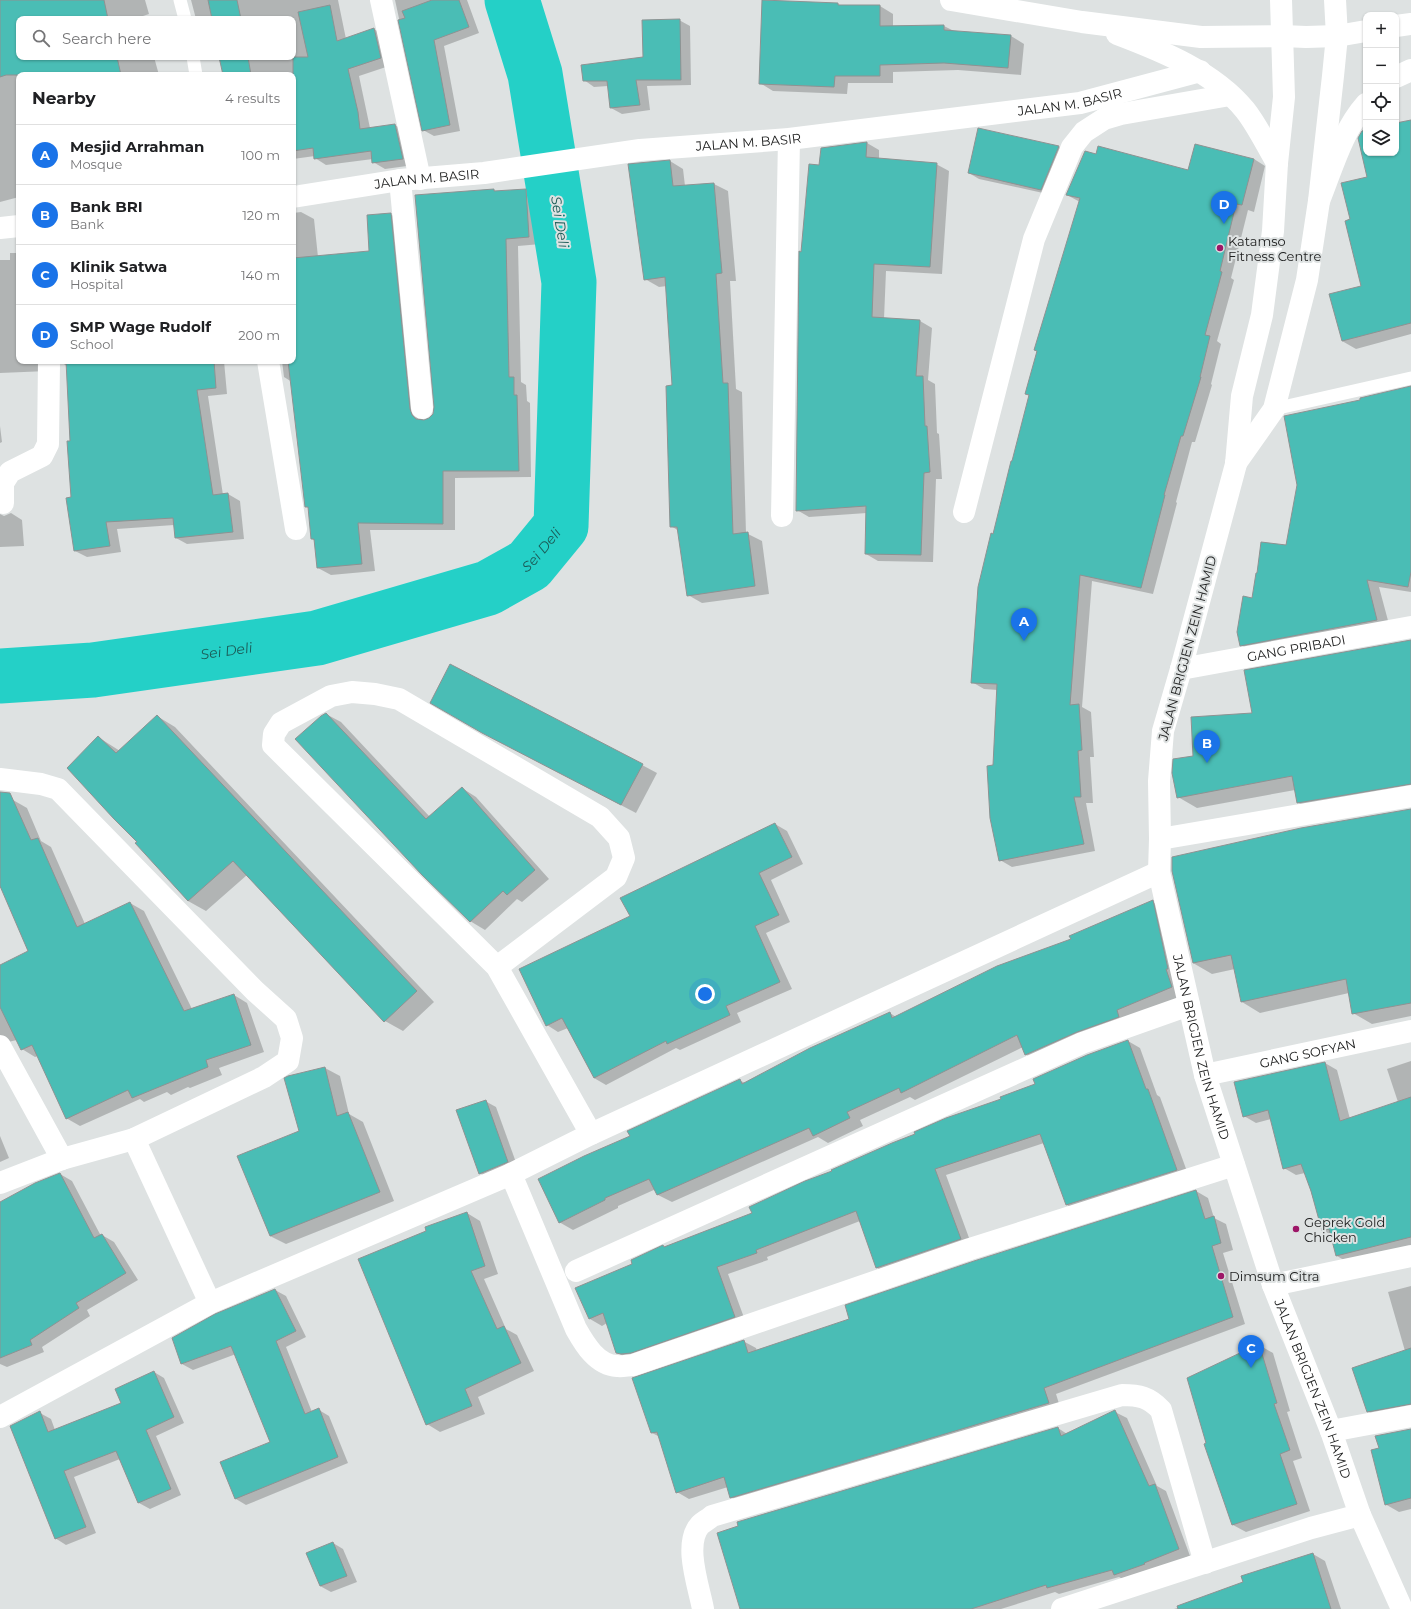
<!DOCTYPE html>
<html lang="en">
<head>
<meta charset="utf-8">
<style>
  :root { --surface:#fff; --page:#f6f6f6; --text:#202124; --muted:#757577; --line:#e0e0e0; --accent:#1a73e8 }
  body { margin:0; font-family:Montserrat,sans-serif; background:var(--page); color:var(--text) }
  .controls { position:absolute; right:12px; top:12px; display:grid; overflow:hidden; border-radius:8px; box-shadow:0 1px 3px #0004 }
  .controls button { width:36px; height:36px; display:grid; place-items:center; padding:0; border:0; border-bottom:1px solid var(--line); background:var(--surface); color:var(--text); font:20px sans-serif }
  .you { position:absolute; left:705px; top:994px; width:14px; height:14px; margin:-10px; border:3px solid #fff; border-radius:50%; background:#1a73e8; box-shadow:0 0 0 6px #1a73e833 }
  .badge { display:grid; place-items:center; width:26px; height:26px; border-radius:50%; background:var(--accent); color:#fff; font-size:13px; font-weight:700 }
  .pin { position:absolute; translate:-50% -33px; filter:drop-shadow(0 1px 2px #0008) }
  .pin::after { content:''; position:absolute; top:21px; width:14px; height:12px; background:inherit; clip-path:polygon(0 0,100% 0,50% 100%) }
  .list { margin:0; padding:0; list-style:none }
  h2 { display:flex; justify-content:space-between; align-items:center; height:52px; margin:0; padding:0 16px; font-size:17px }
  h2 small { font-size:13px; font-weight:400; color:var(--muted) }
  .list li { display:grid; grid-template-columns:26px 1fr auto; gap:12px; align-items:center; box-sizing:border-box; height:60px; padding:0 16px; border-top:1px solid var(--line) }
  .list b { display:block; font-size:15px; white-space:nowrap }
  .list p { margin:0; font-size:13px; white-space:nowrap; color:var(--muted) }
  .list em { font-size:13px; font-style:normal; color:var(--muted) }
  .icon { flex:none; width:22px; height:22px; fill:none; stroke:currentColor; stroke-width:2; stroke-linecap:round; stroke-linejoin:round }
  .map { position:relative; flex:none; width:1411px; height:1609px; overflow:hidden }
  .search { position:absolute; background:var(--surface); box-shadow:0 1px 3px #0004; left:16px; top:16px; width:280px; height:44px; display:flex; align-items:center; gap:10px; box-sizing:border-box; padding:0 14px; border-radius:8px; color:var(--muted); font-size:15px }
  .panel { position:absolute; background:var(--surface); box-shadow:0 1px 3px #0004; left:16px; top:72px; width:280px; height:292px; border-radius:8px }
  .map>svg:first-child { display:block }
  .shadow { fill:#0003 }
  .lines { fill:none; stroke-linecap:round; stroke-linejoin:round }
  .river { stroke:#24d0c7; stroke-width:55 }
  .building { fill:#4abdb5; stroke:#8e9292 }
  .service { stroke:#fff; stroke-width:13 }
  .minor { stroke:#fff; stroke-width:22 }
  .primary { stroke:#fff; stroke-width:22 }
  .trunk { stroke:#fff; stroke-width:22 }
  .poi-dot { fill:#9d1667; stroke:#dee2e2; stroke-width:1.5 }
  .labels { text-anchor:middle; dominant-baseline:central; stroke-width:4; stroke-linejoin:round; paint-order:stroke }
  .street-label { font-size:13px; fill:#202121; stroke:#dee2e2 }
  .poi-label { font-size:13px; fill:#202121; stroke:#dee2e2; text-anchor:start }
  .water-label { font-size:14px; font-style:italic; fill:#1b5b57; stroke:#dee2e2 }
</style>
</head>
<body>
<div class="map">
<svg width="1411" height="1609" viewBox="0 0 1411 1609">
  <rect width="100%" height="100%" fill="#dee2e2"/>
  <!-- shadow -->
  <g class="shadow">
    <path d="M0,0H145L149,14L143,16L144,19H19V57H154L159,75H19V197L0,202Z"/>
    <path d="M191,0H338L346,39L374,29L386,36L392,65L359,76L370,128L395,125L407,132L414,165L385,169L373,162V159L326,165L315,158V156L293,159V75H223L220,57H293V19H196Z"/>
    <path d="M395,0H467L479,33L444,46L460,131L434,136L423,130Z"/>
    <path d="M838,4L842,6H880L893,14V27L944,26L956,32L1011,36L1024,44L1021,75L958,70L893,72V83H848L847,94L773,91L760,83Z"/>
    <path d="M679,20L690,26L691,85L647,86L650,110L622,114L611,108L608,86L594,87L584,80L644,57Z"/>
    <path d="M1411,121V334L1356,349L1342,341L1362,287L1351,220L1368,178L1360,138L1366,131V153H1396V124Z"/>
    <path d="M867,143L879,150V159L936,164L949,171L942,274L886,271L884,319L920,321L932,328L928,380L935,384L937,433L939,434L942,479H936L933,562L878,561L866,554L867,513L809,517L797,510L802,253L820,166L822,149Z"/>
    <path d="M1059,147L1069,153L1052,195L979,179L969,173Z"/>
    <path d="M1254,159L1265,166L1254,212L1248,210L1231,278L1234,280L1217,341L1221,344L1211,384L1212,385L1195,442H1192L1176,502L1177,503L1153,594L1092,581L1082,707L1091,712L1094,757H1090L1093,803H1086L1095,851L1012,867L1000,860L994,766L998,690L984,689L972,682L994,535L1030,396L1026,393L1080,202L1067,195Z"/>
    <path d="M670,161L683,169L685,186L714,184L728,191L736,281H730L736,389L742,392L746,533L762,541L769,594L702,603L688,595L679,531L671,526L673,386L667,286L659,287L645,279Z"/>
    <path d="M494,190L497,192L526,190L538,197L541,244L518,246L521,382L526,385L527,401L530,403L531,477L455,478V530H370L375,571L331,575L318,568L315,541L312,539L309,508L306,506L292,382L284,377L282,361H293V213L301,212L314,219L318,257L370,252L390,214L403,221L422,417L423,421L430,419L434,413Z"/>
    <path d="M10,253H19V361H50L48,371L0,373V260H10Z"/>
    <path d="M62,361H224L227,394L208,396L223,495L228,494L240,501L244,539L187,544L176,538L174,525L117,529L121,552L87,557L75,551L67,366L62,363Z"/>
    <path d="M1411,387V592L1379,587L1390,628L1254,653L1241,645L1253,599L1287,546L1362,401Z"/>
    <path d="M0,426L2,442L0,443Z"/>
    <path d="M11,513L22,520L24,546L0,547V514L4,516Z"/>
    <path d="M1411,641V797L1316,813L1297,802L1295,790L1197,808L1178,797L1194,756L1253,714Z"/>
    <path d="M431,702L642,765L657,773L636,813L498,741Z"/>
    <path d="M326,714L341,722L430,817L462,788L476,797L549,879L522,902L517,899L485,930L470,921Z"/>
    <path d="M157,716L175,727L434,1002L403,1031L385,1021L247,875L206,911L188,901L137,843L138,842L98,737L120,751Z"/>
    <path d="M13,800L27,808L41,841L51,847L85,924L130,903L144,911L192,1009L234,995L247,1003L264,1052L219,1068L222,1075L190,1088L188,1087L171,1095L167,1092L144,1102L140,1099L80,1126L66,1118L38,1056L35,1057L22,1049L17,1040L8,1042L0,1047V966L30,952L2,887L0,888V806Z"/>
    <path d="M1411,810V1016L1372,1024L1353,1013L1349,993L1260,1013L1242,1002L1235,969L1212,974L1193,963Z"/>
    <path d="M775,824L787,831L803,864L771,880L790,922L766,933L792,989L737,1013L741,1022L680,1050L676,1048L606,1085L594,1078L568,1028L558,1032L547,1025L631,917Z"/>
    <path d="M1153,902L1166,909L1185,995L1039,1062L1025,1054L1023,1047L915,1100L910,1097L860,1120L863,1126L828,1143L818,1137L672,1202L658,1195L656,1189L618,1206V1208L573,1230L559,1222L631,1137L739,1080L745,1083L890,1013L896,1017L1072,939Z"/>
    <path d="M1128,1041L1140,1048L1157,1095L1160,1097L1189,1177L1079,1212L1067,1205L1044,1143L946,1175L972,1246L889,1274L877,1268L860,1221L767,1257L768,1260L728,1274L746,1323L629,1359L616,1352L607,1323L602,1326L590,1319L633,1264L664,1247L753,1214L1002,1100Z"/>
    <path d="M1411,1061V1247L1349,1263L1337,1256L1332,1236L1323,1230L1305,1173L1296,1175L1284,1168L1271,1119L1256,1123L1244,1116L1325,1063L1337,1070L1350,1119L1398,1102L1387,1069Z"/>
    <path d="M325,1068L340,1076L349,1114L363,1122L394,1201L286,1244L270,1236L300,1132Z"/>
    <path d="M485,1101L496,1107L518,1168L490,1180L480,1173Z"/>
    <path d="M0,1136L9,1158L0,1162Z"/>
    <path d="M60,1174L72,1181L101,1236L102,1235L114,1242L138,1280L87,1310L90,1316L42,1347L44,1352L7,1367L0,1364V1203Z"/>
    <path d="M1196,1191L1208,1198L1214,1218L1226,1224L1233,1250L1223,1253L1245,1324L1056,1394L1061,1410L743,1504L731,1497L728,1487L689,1499L677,1492L660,1437L652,1433L743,1341L756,1348L757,1351L850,1320Z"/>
    <path d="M467,1213L480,1221L498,1274L484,1279L506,1329L517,1335L534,1371L478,1397L485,1414L440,1432L427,1424V1232Z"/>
    <path d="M1411,1286V1413L1381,1419L1367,1411L1405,1351L1388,1292Z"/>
    <path d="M275,1290L286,1296L306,1337L286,1347L312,1412L319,1410L329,1416L348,1463L246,1505L236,1499L271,1442L236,1354L193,1370L182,1364Z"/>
    <path d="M1259,1345L1273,1353L1290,1411L1287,1412L1302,1458L1293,1461L1310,1511L1246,1532L1233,1525Z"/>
    <path d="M154,1372L164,1378L184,1423L156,1436L181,1495L150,1509L139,1503L120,1459L74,1477L96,1533L66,1545L55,1538L40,1413L51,1419L55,1430L122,1403Z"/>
    <path d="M1115,1412L1127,1418L1157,1486L1166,1491L1190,1556L1126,1581L1119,1577L1059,1594L1055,1592L1001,1609H739L1058,1428L1067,1434Z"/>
    <path d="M1411,1430V1509L1399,1512L1385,1504L1380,1449Z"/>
    <path d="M333,1543L343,1549L357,1582L331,1592L320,1586Z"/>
    <path d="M1313,1554L1325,1561L1341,1609H1174L1195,1603Z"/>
  </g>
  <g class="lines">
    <!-- river -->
    <path class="river" id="s1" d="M0,676L93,670L317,638L488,588L529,565L561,526L569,282L535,74L512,0"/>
  </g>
  <!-- building -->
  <g class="building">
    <path d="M0,0H104L108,19H19V57H117L121,75H6L0,77Z"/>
    <path d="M208,0H237L241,19H212Z"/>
    <path d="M432,0H459L469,27L434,40L450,125L422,131L398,20L405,18L402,11Z"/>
    <path d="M762,0L838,3V5H880V26L944,25V30L1011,35L1008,68L944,63L880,65V76H835L834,87L759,84Z"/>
    <path d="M330,5L337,41L374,28L381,58L348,69L358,112L360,129L395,124L403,159L372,163L371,151L314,159L313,148L293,151V57H308L298,12Z"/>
    <path d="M680,19L681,80H636L640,105L610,108L607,81H583L581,65L643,57L642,20Z"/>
    <path d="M219,57H248L251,75H223Z"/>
    <path d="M1411,120V323L1342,341L1329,294L1361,286L1345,221L1350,219L1341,183L1367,177L1358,138L1362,131L1366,130V153H1396V123Z"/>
    <path d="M978,128L1059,146L1041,190L968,173Z"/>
    <path d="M867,142L866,157L937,163L930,267L874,264L872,317L920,320L916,376H923L925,426H927L930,472L924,473L921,555L865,554L866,506L796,511L799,251L801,252L809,164L819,165L821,148Z"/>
    <path d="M1195,144L1254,159L1242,205L1236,204L1220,271L1222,272L1205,335L1210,336L1200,377H1201L1183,436H1181L1164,495H1165L1141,588L1080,575L1070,705L1079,704L1082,750L1078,751L1081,797H1074L1084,844L999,861L990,818L987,766L993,765L997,684L971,683L978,587L991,533L993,534L1011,461H1012L1029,395L1025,394L1037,351L1034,350L1080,198L1066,195L1085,151L1096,154L1098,146L1188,170Z"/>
    <path d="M670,160L673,186L714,183L722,273L716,274L723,383H728L733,534L748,532L755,586L687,596L677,527H670L666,386L672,385L665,277L644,280L628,164Z"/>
    <path d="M494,189V191L526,189L529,237L506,239L509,377H514V395H517L519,471H443V524L358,523L362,564L317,568L314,539H311L308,507H305L288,361H293V258L369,251L367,215L391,213L410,409L412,415L416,419L424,420L429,418L433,414L434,407L415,195Z"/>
    <path d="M66,361H214L216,388L197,390L213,495L228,493L233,532L175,538L173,518L106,522L110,546L74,551L66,498L71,497L67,441H70Z"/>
    <path d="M1411,386V572L1408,587L1367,580L1377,620L1240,646L1237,632L1243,596L1252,598L1256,573H1257L1261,542L1286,545L1297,485L1284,416L1360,400V398Z"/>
    <path d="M1411,640V784L1297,803L1292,776L1177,798L1172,773L1173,759L1193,756L1191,717L1252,713L1244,670Z"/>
    <path d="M450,664L643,764L621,805L482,733L430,703Z"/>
    <path d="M326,713L426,819L462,787L535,870L507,895L503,891L470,922L422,875L295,739L321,716Z"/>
    <path d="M157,715L417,991L384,1022L233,861L188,901L135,843L137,842L114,819L67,768L98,736L116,753Z"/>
    <path d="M0,792L10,793L31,840L38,838L77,927L130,902L184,1011L234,994L251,1045L206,1060L208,1067L132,1098L128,1090L66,1119L32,1045L21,1050L0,1007V965L28,951L0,886Z"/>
    <path d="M1411,809V1003L1352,1014L1346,979L1241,1002L1231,955L1193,963L1172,871V857L1301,828Z"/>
    <path d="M775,823L792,857L759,873L779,915L755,926L780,982L726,1006L730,1015L667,1044L666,1041L594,1078L562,1018L546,1026L519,969L630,916L620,898Z"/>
    <path d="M1153,900L1168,969H1166L1172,987L1117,1010L1119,1017L1077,1032L1025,1055L1017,1035L901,1093L899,1088L847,1112L850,1118L813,1136L809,1128L657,1195L649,1179L605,1198V1200L559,1223L538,1179L584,1156L630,1136L627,1131L740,1079L742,1084L810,1048L890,1012L892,1018L997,966L1071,939L1069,936Z"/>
    <path d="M1128,1040L1146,1089H1148L1177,1170L1066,1205L1040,1134L935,1169L961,1239L876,1268L856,1211L756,1250L757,1253L717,1267L735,1317L631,1353L621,1354L616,1353L603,1313L589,1319L575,1288L632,1264L631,1260L663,1245L664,1247L752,1213L749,1207L805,1181L832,1171L831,1170L892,1143L915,1134L914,1132L946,1118L1001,1099L1000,1097L1035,1084L1033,1079L1087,1055Z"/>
    <path d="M1325,1062L1340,1121L1411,1097V1237L1336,1256L1329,1229L1322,1231L1311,1191L1301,1164L1283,1169L1268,1110L1243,1117L1234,1082Z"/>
    <path d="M325,1067L337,1116L348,1112L380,1192L270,1236L237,1156L299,1131L284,1078L288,1076Z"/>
    <path d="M486,1100L508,1162L479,1174L456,1110Z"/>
    <path d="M60,1173L94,1238L102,1234L126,1273L76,1303L79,1308L30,1340L32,1345L0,1358V1202L35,1183Z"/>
    <path d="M1196,1190L1205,1219L1214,1216L1221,1243L1212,1246L1233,1317L1044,1388L1049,1403L730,1498L724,1477L676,1493L657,1432L651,1433L632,1378L744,1340L748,1353L849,1319L845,1305L974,1261Z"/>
    <path d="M467,1212L485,1266L471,1271L497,1329L504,1326L521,1363L465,1389L472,1406L426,1425L358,1259L426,1231L425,1227Z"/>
    <path d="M275,1289L296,1331L276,1341L305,1414L319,1408L338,1457L235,1499L220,1462L270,1442L231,1346L181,1364L172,1338L215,1314Z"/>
    <path d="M1259,1344L1277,1403L1274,1404L1290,1450L1280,1454L1297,1504L1232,1525L1204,1444L1206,1443L1187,1378Z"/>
    <path d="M1411,1348V1404L1367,1412L1352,1368Z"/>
    <path d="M154,1371L174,1417L146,1430L171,1489L138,1503L116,1451L64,1471L86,1527L55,1539L10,1426L40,1411L48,1432L121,1403L115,1389Z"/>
    <path d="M1115,1410L1149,1486L1155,1484L1179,1549L1144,1563L1145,1564L1114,1575L1112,1570L1047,1588L1046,1585L971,1609H740L717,1533L738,1526L737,1522L1058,1427L1061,1436Z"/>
    <path d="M1411,1429V1498L1385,1505L1371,1450L1379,1448L1375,1436Z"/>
    <path d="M333,1542L347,1576L320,1586L306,1553Z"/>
    <path d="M1313,1553L1331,1609H1178L1177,1606L1243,1582L1241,1576Z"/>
  </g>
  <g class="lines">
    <!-- service -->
    <g class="service">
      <path d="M180,0L185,19"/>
      <path d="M193,57L196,75"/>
      <path d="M1274,409L1411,378"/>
    </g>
    <!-- minor -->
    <g class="minor">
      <path d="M381,0L420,179"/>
      <path d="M400,180L422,408"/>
      <path id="s2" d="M293,197L400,180L484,173L640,150L789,139L1080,103L1200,71"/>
      <path d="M0,228L19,226"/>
      <path d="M268,361L296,529"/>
      <path d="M3,503V483L10,472L42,456L48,444L49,361"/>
      <path d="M964,512L1034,239L1072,147L1084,132L1104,119L1121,114L1230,95"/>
      <path d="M782,516L789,139"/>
      <path id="s3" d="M1181,669L1411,627"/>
      <path d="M0,779L41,784L58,789L255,991L286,1019L292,1038L288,1061L264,1077L134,1139L62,1159L0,1183"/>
      <path d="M1160,839L1411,796"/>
      <path d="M497,967L616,877L624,858L619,838L600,817L399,699L375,694L352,692L331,696L281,723L274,734L273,745L497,967L591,1134"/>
      <path d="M0,1046L62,1159"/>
      <path id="s4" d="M1205,1075L1411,1031"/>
      <path d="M134,1139L210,1303"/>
      <path d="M511,1174L576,1329C585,1345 597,1365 617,1366C622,1367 628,1365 633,1365L970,1249L1234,1165"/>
      <path d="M576,1271L1082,1043L1189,1005"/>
      <path d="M1273,1285L1411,1256"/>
      <path d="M0,1417L210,1303L511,1174L591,1134L1159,872"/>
      <path d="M1331,1431L1411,1416"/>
      <path d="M703,1609C699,1587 683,1544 700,1525C703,1522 709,1519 712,1516L1122,1395C1139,1395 1149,1397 1161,1410L1205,1563"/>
      <path d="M1062,1609L1311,1528L1360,1515"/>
    </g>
    <!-- primary -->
    <g class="primary">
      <path id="s5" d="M1281,0L1284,97L1277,163L1273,231L1262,315L1242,396L1236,464L1181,669L1163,731L1159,781L1160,839L1159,872L1205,1075L1273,1285L1331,1431L1360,1515L1402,1609"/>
      <path d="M1236,463L1274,409L1307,280L1319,201L1333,76L1337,36L1335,0"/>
    </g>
    <!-- trunk -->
    <g class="trunk">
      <path d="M951,0L1082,22L1201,37L1283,36L1306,37L1337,36L1366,31"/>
      <path d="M1396,26L1411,24"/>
      <path d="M1117,34C1162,51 1214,72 1245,110C1257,125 1267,146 1277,163"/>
      <path d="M1396,77L1411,70"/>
      <path d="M1319,201C1332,169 1342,131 1366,104"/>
    </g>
  </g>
  <!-- markers -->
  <g class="poi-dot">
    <circle cx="1220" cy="248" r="4"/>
    <circle cx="1296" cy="1229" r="4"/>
    <circle cx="1221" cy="1276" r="4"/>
  </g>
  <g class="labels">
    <!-- street labels -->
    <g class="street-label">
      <text stroke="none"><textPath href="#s2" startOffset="783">JALAN M. BASIR</textPath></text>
      <text stroke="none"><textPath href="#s2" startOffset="459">JALAN M. BASIR</textPath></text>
      <text stroke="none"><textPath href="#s2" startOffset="135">JALAN M. BASIR</textPath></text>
      <text transform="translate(1187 648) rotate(-75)">JALAN BRIGJEN ZEIN HAMID</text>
      <text stroke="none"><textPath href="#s3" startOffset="117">GANG PRIBADI</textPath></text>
      <text stroke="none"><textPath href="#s5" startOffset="1066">JALAN BRIGJEN ZEIN HAMID</textPath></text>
      <text stroke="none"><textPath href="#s4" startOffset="105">GANG SOFYAN</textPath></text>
      <text stroke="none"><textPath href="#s5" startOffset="1426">JALAN BRIGJEN ZEIN HAMID</textPath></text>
    </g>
    <!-- poi labels -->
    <g class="poi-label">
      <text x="1228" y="241">Katamso<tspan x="1228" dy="15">Fitness Centre</tspan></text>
      <text x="1304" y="1222">Geprek Gold<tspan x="1304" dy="15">Chicken</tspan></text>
      <text x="1229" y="1276">Dimsum Citra</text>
    </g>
    <!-- water labels -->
    <g class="water-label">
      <text transform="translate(560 222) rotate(81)">Sei Deli</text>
      <text stroke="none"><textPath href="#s1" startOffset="564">Sei Deli</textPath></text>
      <text stroke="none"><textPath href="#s1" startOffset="228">Sei Deli</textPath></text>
    </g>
  </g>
</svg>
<div class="controls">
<button>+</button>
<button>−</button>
<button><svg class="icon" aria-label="locate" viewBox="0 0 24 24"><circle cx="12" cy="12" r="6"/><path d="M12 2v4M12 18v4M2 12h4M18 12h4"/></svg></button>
<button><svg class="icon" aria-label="layers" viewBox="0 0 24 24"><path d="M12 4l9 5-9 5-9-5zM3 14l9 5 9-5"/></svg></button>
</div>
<div class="you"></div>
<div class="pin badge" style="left:1024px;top:641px">A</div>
<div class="pin badge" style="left:1207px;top:763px">B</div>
<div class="pin badge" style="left:1251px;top:1368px">C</div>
<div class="pin badge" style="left:1224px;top:224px">D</div>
<div class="search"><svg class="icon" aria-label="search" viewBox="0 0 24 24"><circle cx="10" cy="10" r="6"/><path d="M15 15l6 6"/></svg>Search here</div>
<section class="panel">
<h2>Nearby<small>4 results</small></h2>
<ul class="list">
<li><span class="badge">A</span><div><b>Mesjid Arrahman</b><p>Mosque</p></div><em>100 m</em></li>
<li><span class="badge">B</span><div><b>Bank BRI</b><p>Bank</p></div><em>120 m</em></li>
<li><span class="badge">C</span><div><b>Klinik Satwa</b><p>Hospital</p></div><em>140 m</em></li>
<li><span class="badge">D</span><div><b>SMP Wage Rudolf</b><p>School</p></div><em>200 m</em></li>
</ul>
</section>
</div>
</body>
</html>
